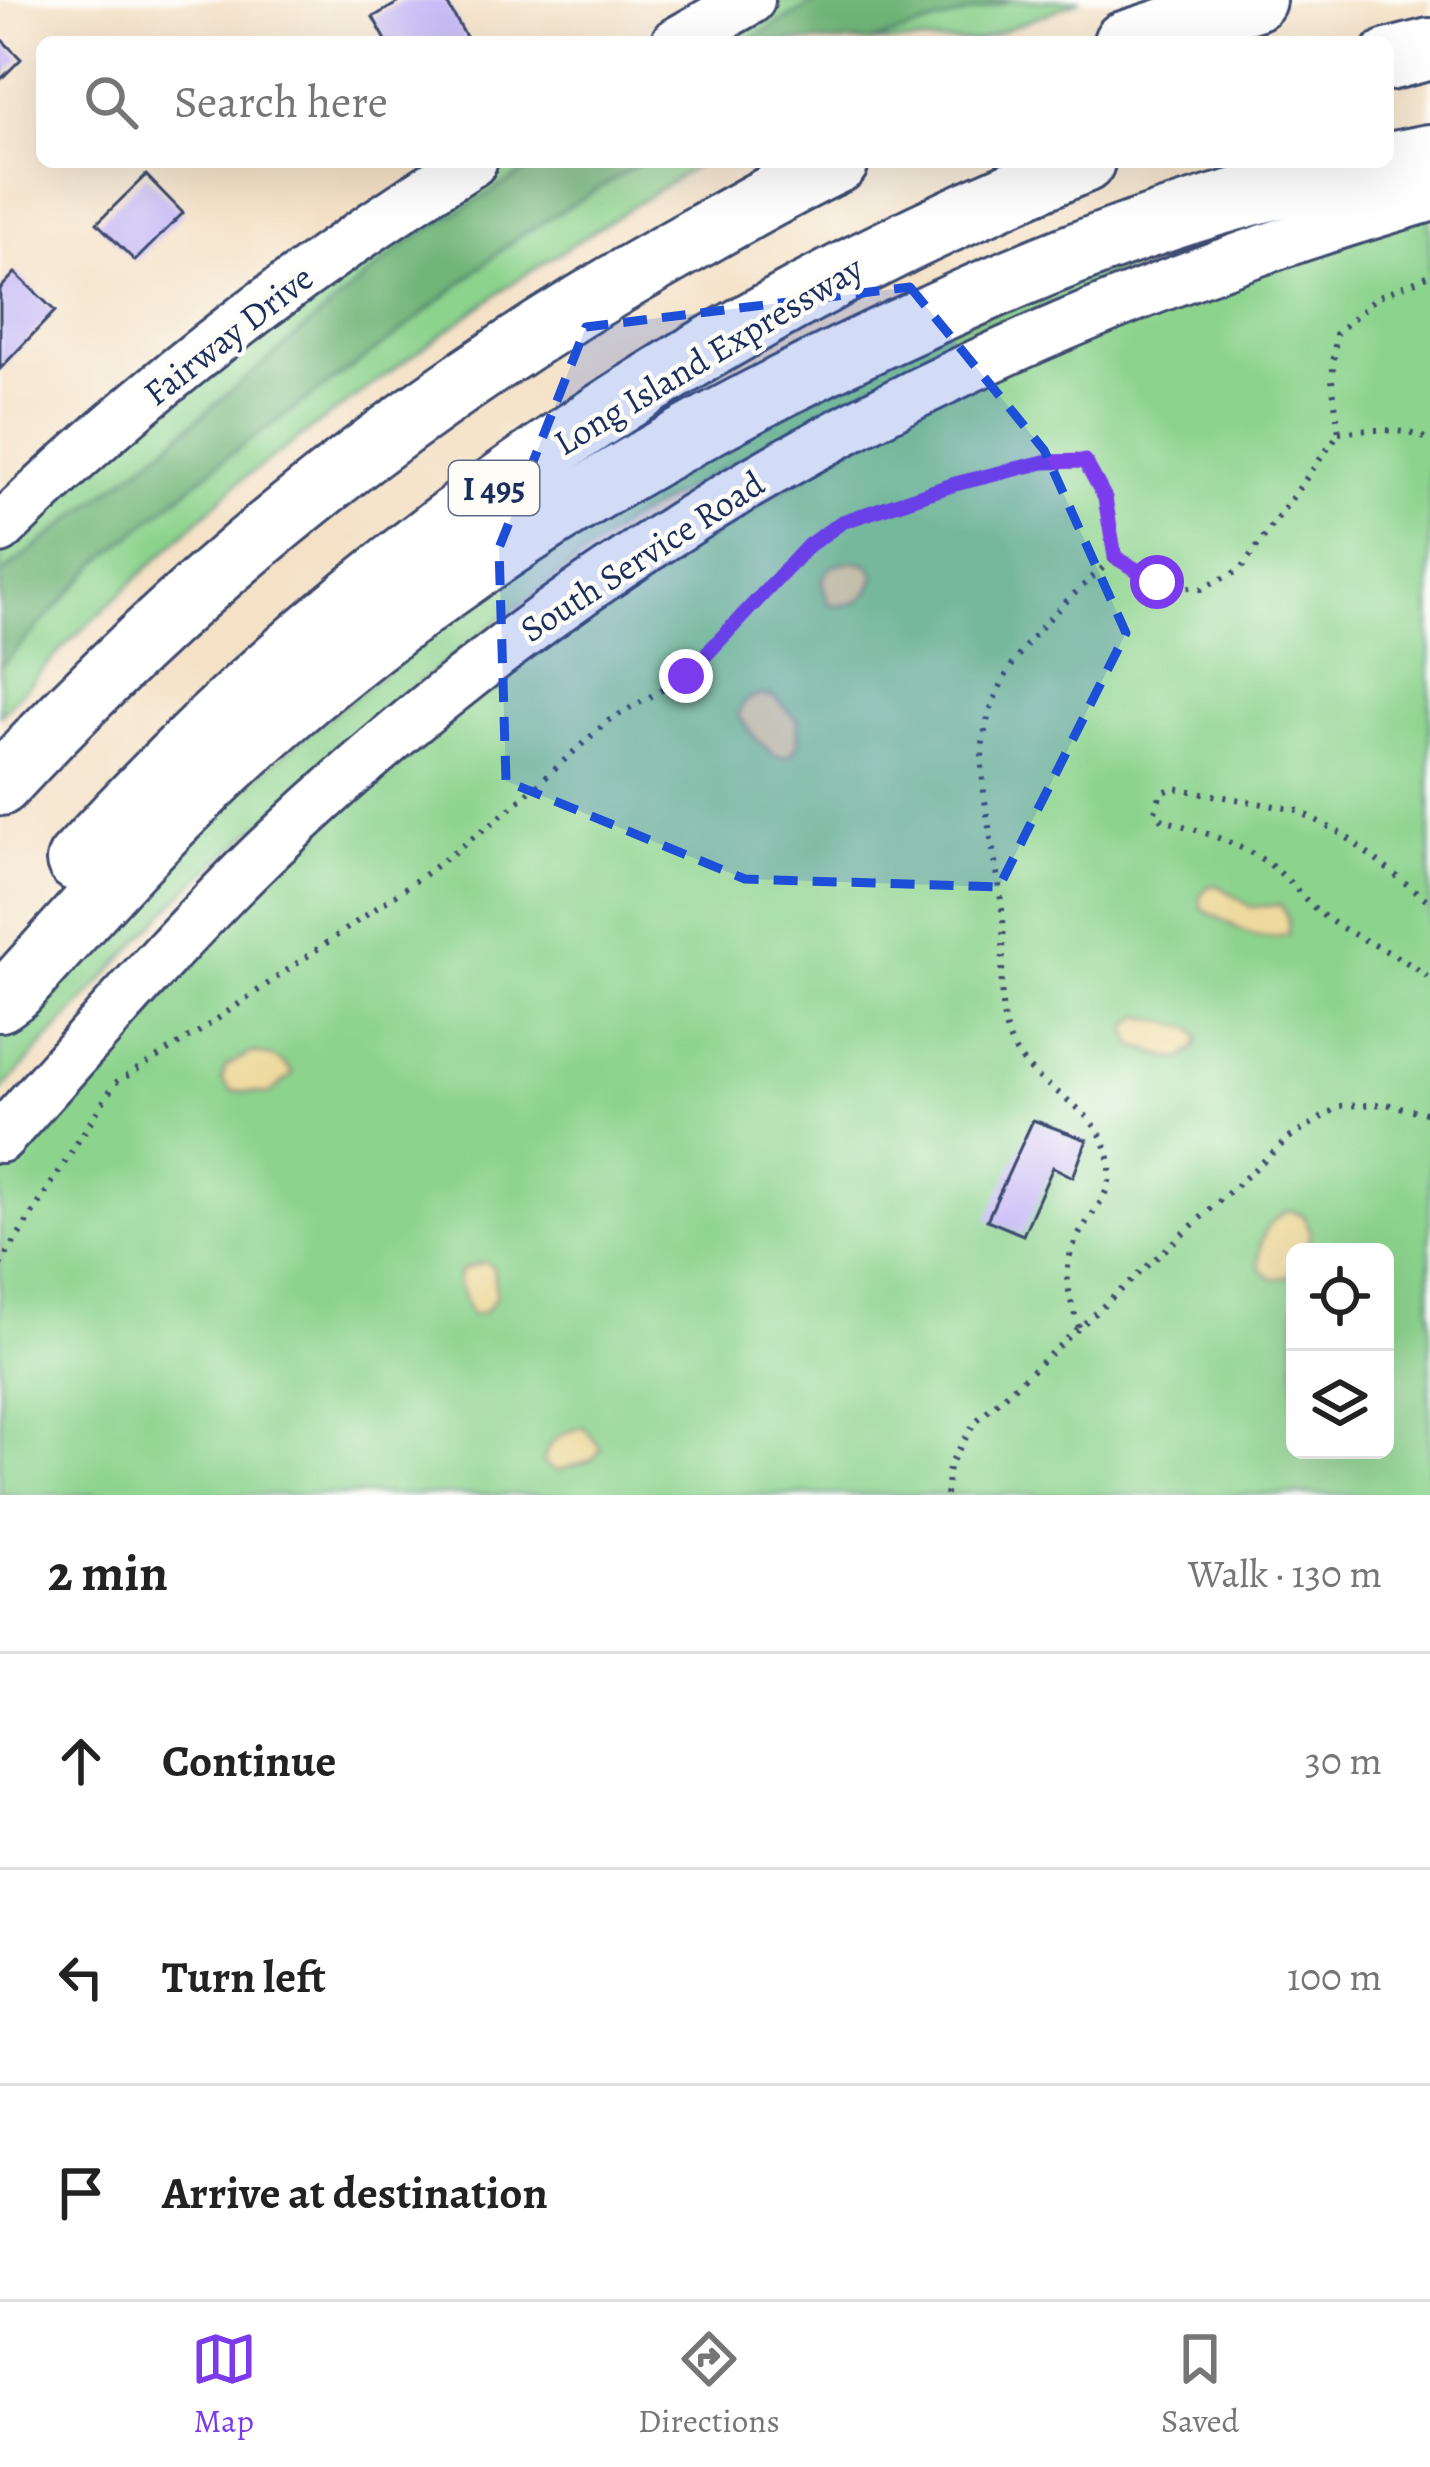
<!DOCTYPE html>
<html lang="en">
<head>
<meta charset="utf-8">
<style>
  :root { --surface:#fff; --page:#f6f6f6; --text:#222; --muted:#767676; --line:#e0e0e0; --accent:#7c3aed }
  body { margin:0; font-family:Alegreya,serif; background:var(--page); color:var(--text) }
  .controls { position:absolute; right:36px; bottom:36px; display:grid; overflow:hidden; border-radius:18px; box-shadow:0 12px 48px #0002 }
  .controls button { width:108px; height:108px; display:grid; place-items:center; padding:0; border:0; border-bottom:3px solid var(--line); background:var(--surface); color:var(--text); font:60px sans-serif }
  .stop { position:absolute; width:36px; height:36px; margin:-27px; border:9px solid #7c3aed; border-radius:50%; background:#fff }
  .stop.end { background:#7c3aed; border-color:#fff; box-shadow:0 3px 12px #0008 }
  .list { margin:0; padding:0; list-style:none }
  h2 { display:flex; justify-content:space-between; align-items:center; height:156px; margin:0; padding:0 48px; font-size:51px }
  h2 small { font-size:39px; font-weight:400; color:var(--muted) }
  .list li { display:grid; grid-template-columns:78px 1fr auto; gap:36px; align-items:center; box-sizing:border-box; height:216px; padding:0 48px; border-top:3px solid var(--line) }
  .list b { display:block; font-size:45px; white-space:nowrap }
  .list em { font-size:39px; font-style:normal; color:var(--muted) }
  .icon { flex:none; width:66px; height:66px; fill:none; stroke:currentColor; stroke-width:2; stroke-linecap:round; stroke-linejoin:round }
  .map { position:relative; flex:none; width:1430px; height:1495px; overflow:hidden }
  .search { position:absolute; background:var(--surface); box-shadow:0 12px 48px #0002; left:36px; right:36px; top:36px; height:132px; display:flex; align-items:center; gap:30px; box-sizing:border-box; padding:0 42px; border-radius:18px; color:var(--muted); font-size:45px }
  .sheet { height:804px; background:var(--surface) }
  nav { display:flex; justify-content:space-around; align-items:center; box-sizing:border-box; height:168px; border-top:3px solid var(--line); background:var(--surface); font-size:33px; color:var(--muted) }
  nav a { display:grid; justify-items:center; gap:6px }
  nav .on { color:var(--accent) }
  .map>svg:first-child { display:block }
  .green { fill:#8cd38d; stroke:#548176; stroke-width:3; fill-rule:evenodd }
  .forest { fill:#71b578; stroke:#46726b; stroke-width:3 }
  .sand { fill:#eeda9e; stroke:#84847e; stroke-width:3 }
  .building { fill:#bfb1f7 }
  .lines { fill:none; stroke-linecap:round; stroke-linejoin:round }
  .secondary-casing { stroke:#3c4a6e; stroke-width:54 }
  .motorway-casing { stroke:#3c4a6e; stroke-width:66 }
  .path { stroke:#3c4a6e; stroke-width:6; stroke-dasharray:3 9; stroke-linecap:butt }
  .secondary { stroke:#fff; stroke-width:48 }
  .motorway { stroke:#fff; stroke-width:60 }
  .route { stroke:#7c3aed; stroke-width:15 }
  .marked { fill:#1d4ed8; fill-opacity:0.2; stroke:#1d4ed8; stroke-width:9; stroke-dasharray:24 15; stroke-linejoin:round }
  .labels { text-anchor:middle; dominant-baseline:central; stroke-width:9; stroke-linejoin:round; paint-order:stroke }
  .shield { fill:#fdfcf7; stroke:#5f6c8c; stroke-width:3 }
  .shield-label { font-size:33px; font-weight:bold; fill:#1b2f5e }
  .street-label { font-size:36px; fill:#1b2f5e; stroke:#fdfcf7 }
</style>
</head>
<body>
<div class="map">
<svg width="1430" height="1495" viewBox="0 0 1430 1495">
  <rect width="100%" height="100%" fill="#fdfcf7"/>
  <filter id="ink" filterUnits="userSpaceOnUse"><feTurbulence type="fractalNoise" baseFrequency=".00833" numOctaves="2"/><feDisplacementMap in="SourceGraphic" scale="24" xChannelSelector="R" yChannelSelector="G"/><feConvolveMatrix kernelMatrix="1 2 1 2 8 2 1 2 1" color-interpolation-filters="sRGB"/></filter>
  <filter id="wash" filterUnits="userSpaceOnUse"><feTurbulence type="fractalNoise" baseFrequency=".004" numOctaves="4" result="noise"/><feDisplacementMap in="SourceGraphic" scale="48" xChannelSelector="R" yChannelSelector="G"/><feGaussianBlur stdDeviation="2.7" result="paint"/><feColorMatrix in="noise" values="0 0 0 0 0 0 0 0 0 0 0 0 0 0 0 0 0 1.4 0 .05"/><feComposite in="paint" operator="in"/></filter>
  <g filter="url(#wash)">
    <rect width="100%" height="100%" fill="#f4e1c6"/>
    <!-- green -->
    <g class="green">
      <path d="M783,0H1081L975,42H707Z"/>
      <path d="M509,162H702L518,279L240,481L63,648L0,715V548L138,423L390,235Z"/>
      <path d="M1430,207V1495H0V1148L442,706L951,382ZM1295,1252H1385V1450H1295Z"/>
      <path d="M1205,234L870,386L625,523L423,679L182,894L0,1092V1025L265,769L435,631L596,516L908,344Z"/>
    </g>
    <!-- forest -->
    <g class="forest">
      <path d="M820,0H1012L871,42H745Z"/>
      <path d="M541,162H643L518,237L396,336L227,457L99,562L0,667V575L161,450L409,241Z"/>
    </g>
    <!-- sand -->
    <g class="sand">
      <path d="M852,561L868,565L875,575C870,599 852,610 828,603L822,580L830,567Z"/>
      <path d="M757,696H773L798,720V744L790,756L777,757L754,737L738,715L744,702Z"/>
      <path d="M1217,885L1251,907L1281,905L1288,919V934C1254,946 1233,923 1203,910L1200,897L1208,886Z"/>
      <path d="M1141,1016L1192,1028L1199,1037L1196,1048L1183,1059L1169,1058L1133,1045L1128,1027Z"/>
      <path d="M251,1053C269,1055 282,1058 293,1074L269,1094L231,1091L222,1080L225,1067Z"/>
      <path d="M1288,1211L1303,1214L1310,1232L1305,1252H1295V1268L1286,1277L1271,1279L1260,1268C1258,1243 1263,1222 1288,1211Z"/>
      <path d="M484,1262L493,1266L496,1296L485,1312L471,1315L458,1281L461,1270Z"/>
      <path d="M584,1427L601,1449L592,1460L557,1471L543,1463C547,1440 562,1432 584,1427Z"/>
    </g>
    <g id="blocks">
      <!-- building -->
      <g class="building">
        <path d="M403,0H445L469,42H387L373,17Z"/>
        <path d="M0,38L21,59L0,80Z"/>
        <path d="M146,175L183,213L135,261L97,223Z"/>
        <path d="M15,273L55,311L0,369V289Z"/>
        <path d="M1033,1120L1087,1140L1073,1177L1053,1167L1023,1235L987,1220Z"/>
      </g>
    </g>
  </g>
  <g filter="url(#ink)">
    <use href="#blocks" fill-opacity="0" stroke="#3c4a6e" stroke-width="3"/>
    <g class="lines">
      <defs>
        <g id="secondary">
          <path d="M676,42L750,0"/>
          <path d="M0,529C143,390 303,267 472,162"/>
          <path d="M0,1138C87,1042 172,942 265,852C602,529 983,325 1430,197"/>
        </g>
        <g id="motorway">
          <path d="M1124,42L1255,0"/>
          <path d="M1388,60L1430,49"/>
          <path d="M0,785C197,571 424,391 677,249C730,219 783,188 838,162"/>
          <path d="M77,861C355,554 701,318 1084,162"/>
          <path d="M0,1001L15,990C90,907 165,822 248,747C448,566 684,426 929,316C1031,269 1136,227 1244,197C1305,180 1368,167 1430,155"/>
        </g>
      </defs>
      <!-- secondary casing -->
      <use href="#secondary" class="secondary-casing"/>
      <!-- motorway casing -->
      <use href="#motorway" class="motorway-casing"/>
      <!-- path -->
      <g class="path">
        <path d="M1339,433C1372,429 1399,427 1430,440"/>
        <path d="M1426,899L1345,836L1297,810L1174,788L1161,793L1155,811L1163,820C1199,830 1243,844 1273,867C1295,884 1309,908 1334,923C1366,943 1400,954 1430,979"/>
        <path d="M0,1265L115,1083L200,1031L428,872L509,810L608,721L686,676L809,545L842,522L881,506L1044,462L1085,461L1105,498L1115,557L1157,582L1201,589L1240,570L1339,433L1332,380L1336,334L1377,297L1430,275"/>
        <path d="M1079,1327C1070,1302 1062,1273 1073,1247C1087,1211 1122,1195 1106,1147C1090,1102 1035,1088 1013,1047C993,1009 1006,962 1003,920C999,869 984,817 982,766C980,674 1052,613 1115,557"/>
        <path d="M946,1495L949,1466L975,1422L1289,1138L1340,1106L1386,1104L1430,1114"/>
      </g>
      <!-- secondary -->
      <use href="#secondary" class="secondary"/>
      <!-- motorway -->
      <use href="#motorway" class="motorway"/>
    </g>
  </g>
  <g class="lines" filter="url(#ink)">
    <!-- route -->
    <path class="route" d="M686,676L809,545L842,522L955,484L1044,462L1085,461L1105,498L1115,557L1157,582"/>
  </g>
  <!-- marked area -->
  <path class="marked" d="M910,287L1044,450L1126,633L999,887L745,879L506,781L499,548L586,327Z"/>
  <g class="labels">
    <!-- shield labels -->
    <rect class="shield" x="449" y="461" width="90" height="54" rx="9"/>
    <g class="shield-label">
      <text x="494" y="488">I 495</text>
    </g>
    <!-- street labels -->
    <g class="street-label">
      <text transform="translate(228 335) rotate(-38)">Fairway Drive</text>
      <text transform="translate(708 355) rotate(-31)">Long Island Expressway</text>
      <text transform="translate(642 556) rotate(-33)">South Service Road</text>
    </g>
  </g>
</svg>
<div class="controls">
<button><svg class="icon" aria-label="locate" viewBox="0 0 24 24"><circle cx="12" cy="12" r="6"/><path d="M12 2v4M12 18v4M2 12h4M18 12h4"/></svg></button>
<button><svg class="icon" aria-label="layers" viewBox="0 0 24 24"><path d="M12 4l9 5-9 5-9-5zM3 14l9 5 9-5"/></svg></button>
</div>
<div class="stop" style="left:1157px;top:582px"></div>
<div class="stop end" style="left:686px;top:676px"></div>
<div class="search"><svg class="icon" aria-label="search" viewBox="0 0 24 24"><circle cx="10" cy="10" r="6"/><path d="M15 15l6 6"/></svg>Search here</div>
</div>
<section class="sheet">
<h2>2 min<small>Walk · 130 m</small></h2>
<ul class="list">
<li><svg class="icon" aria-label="ahead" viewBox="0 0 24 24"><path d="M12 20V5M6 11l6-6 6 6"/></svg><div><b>Continue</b></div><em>30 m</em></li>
<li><svg class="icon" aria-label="left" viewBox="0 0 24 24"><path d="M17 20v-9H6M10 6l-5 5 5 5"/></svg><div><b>Turn left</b></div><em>100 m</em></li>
<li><svg class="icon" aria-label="arrive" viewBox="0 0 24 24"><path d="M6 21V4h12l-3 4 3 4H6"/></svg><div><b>Arrive at destination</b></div></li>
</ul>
</section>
<nav>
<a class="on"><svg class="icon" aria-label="map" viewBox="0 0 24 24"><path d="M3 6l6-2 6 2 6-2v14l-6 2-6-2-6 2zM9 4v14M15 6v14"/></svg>Map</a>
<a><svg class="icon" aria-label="directions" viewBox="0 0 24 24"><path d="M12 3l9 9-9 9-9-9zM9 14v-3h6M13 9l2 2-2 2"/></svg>Directions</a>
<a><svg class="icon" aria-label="saved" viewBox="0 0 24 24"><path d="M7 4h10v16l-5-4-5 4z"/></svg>Saved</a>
</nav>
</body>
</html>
